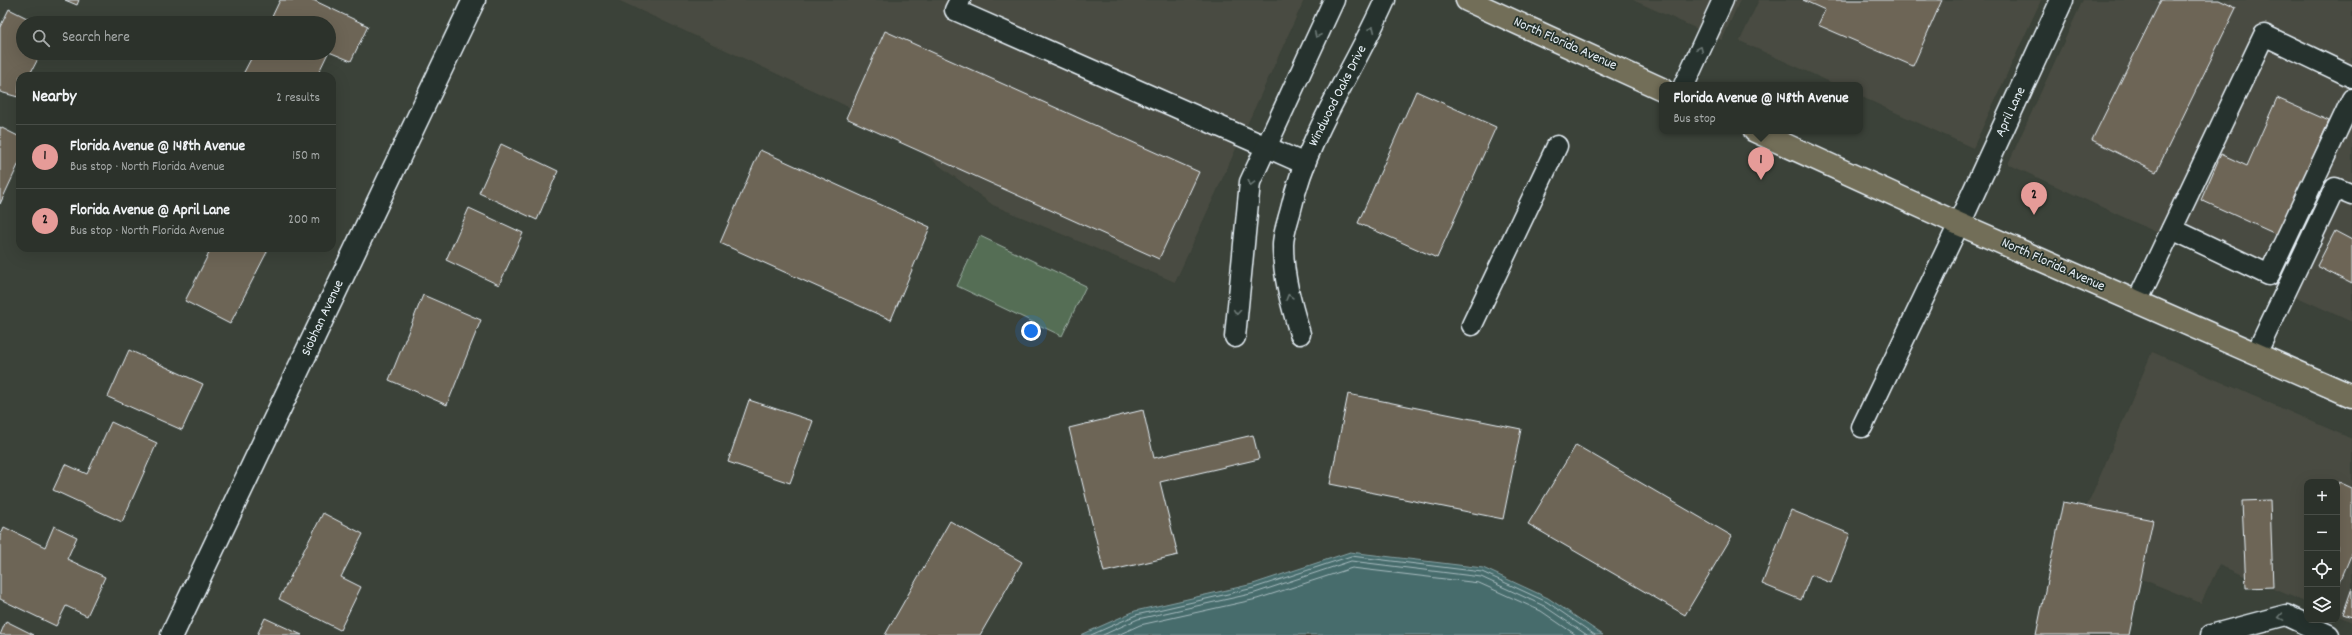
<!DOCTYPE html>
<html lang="en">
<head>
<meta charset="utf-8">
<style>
  :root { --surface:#2c322b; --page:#343a33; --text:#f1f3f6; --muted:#a6aaa9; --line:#484d47; --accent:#e69b98 }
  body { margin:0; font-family:Dekko,sans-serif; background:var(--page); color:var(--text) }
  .controls { position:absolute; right:12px; bottom:12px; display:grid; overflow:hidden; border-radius:8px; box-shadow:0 4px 16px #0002 }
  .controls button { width:36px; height:36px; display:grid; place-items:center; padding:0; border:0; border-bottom:1px solid var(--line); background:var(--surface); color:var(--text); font:20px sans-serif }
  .you { position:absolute; left:1031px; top:331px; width:14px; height:14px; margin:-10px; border:3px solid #fff; border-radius:50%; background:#1a73e8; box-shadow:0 0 0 6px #1a73e833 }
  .badge { display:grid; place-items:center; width:26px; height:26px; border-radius:50%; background:var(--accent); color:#111; font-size:13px; font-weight:700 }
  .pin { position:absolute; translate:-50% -33px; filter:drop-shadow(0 1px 2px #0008) }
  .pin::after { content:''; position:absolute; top:21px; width:14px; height:12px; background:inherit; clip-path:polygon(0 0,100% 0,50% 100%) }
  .popup { position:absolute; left:1659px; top:82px; width:204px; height:52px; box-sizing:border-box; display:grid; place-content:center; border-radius:8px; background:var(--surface); filter:drop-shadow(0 1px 3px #0005); font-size:13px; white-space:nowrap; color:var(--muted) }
  .popup b { font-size:15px; color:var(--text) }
  .popup::after { content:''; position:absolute; left:50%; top:100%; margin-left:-8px; border:8px solid transparent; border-top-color:var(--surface) }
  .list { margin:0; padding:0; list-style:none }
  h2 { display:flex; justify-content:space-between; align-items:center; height:52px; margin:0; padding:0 16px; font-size:17px }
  h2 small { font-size:13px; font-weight:400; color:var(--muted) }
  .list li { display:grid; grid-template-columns:26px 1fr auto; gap:12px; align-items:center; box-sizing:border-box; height:64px; padding:0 16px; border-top:1px solid var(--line) }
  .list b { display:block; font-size:15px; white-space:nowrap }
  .list p { margin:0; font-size:13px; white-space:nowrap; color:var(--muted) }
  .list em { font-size:13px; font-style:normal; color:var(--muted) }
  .icon { flex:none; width:22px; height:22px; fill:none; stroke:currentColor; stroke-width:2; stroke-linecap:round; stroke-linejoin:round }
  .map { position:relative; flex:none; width:2352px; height:635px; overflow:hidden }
  .search { position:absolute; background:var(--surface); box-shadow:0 4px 16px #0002; left:16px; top:16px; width:320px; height:44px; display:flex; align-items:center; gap:10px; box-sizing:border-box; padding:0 14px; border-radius:22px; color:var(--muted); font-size:15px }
  .panel { position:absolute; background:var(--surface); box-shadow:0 4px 16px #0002; left:16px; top:72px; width:320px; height:180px; border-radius:12px }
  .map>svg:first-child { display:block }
  .built { fill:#4a4c42 }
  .green { fill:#556e54; stroke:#9eb0a6 }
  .water { fill:#476c6c; stroke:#87a1a4 }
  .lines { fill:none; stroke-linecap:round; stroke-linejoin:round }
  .shore { stroke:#a8bcc0; stroke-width:1 }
  .building { fill:#6d6556; stroke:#e8f1f8 }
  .service-casing { stroke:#e8f1f8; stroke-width:23 }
  .minor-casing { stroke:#e8f1f8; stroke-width:25 }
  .primary-casing { stroke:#e8f1f8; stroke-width:25 }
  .service { stroke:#26332d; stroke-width:20 }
  .minor { stroke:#26332d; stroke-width:22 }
  .primary { stroke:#726e59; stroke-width:22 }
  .oneway { stroke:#6a7674 }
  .labels { text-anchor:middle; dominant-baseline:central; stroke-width:3.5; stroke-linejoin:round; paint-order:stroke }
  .street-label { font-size:14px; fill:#e8f1f8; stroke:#26332d }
</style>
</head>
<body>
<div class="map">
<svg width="2352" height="635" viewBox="0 0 2352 635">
  <rect width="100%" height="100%" fill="#3b4239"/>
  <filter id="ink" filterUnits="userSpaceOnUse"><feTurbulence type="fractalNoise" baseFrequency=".025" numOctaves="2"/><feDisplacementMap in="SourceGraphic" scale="8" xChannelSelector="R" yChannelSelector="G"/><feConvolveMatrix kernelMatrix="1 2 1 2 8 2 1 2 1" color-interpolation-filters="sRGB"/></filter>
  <g filter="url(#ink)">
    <!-- built -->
    <g class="built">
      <path d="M618,0H1304L1175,282L993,205L879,121Z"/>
      <path d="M1633,0H1740L1722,40Z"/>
      <path d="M1759,0H2041L1973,148L1860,96V85H1837L1740,41Z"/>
      <path d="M2083,0H2352V322L2008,164Z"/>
      <path d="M2152,352L2352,439V622L2337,615V482H2307V603L2219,565L2201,603L2068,549L2104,467Z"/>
    </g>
    <!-- green -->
    <path class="green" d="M980,236L1086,286L1062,336L957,286Z"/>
    <!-- water -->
    <path class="water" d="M1350,552L1483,568L1548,598L1603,635H1081L1135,611L1253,584Z"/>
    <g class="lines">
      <!-- shore -->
      <g class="shore">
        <path d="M1091,635L1136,615L1254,588L1351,556L1482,572L1547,602L1595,635"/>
        <path d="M1103,635L1138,619L1255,593L1351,561L1481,577L1544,606L1587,635"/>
        <path d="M1118,635L1140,625L1257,599L1352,568L1479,583L1541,611L1576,635"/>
      </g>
    </g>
    <!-- building -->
    <g class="building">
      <path d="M65,0H79L77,5Z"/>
      <path d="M280,0H313L368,26L351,61L329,52V23H269Z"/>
      <path d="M1803,0H1942L1913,66L1818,25L1825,10Z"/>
      <path d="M2161,0H2219L2236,8L2156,172L2092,140Z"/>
      <path d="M9,9L37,23H23V53H41L29,76H20L18,97L0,92V27Z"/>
      <path d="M885,31L1199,172L1159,259L846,118Z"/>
      <path d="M254,53H328L317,76H242Z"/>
      <path d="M1416,91L1496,127L1437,258L1358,223Z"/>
      <path d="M2277,98L2329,121L2278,235L2201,200L2221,154L2247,166Z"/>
      <path d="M0,127L20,137V161L0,204Z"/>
      <path d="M501,144L558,171L537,220L479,193Z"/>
      <path d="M760,150L930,227L891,320L720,243Z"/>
      <path d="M469,208L523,233L499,285L446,260Z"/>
      <path d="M2335,231L2352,240V284L2317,266Z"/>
      <path d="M199,248H269L230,324L185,301L209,253Z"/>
      <path d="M423,295L481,320L447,405L389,380Z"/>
      <path d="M129,350L203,384L182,430L108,397Z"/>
      <path d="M1348,394L1521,429L1503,519L1330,484Z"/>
      <path d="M749,400L813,421L790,483L728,462Z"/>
      <path d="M1143,410L1154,458L1253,435L1259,459L1160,482L1178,555L1104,572L1069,428Z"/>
      <path d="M111,422L157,443L122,522L53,490L65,464L87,474Z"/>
      <path d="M1576,445L1732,536L1685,615L1528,524Z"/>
      <path d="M2339,482L2352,488V553L2339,584L2337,583V487Z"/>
      <path d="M2270,500L2273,587L2246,588L2242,501Z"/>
      <path d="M2063,502L2153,520L2129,635H2036Z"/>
      <path d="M1791,510L1850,534L1831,583L1811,575L1801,600L1762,584Z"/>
      <path d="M323,513L363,534L341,577L361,587L340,630L279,599Z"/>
      <path d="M950,521L1022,562L980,635H885Z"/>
      <path d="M54,526L77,537L67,559L105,577L87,616L66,606L56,626L0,599V536L4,527L45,547Z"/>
      <path d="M2352,588V617L2343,614Z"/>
      <path d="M265,618L302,635H257Z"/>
      <path d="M6,621L34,635H0Z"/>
    </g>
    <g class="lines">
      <defs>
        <g id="service">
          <path d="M960,0L955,10L1305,164"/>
          <path d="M1684,85L1723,0"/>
          <path d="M2172,229L2269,275L2352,99"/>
          <path d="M2137,302L2264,35L2352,77"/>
          <path d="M1472,325L1557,146"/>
          <path d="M1300,334C1291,304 1283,276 1283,245C1283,234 1288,221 1291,209C1308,133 1354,71 1385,0"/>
          <path d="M1235,337L1250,182L1334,0"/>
          <path d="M2256,354L2335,188L2352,195"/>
          <path d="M1862,427L1959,224"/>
          <path d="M2211,635L2286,615L2329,635"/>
        </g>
        <g id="minor">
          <path d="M1959,224L2062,0"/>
          <path d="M172,635L474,0"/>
        </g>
        <g id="primary">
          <path d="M1467,0L1662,89"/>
          <path d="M1755,131L1959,224L2352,396"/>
        </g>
      </defs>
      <!-- service casing -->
      <use href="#service" class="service-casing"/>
      <!-- minor casing -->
      <use href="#minor" class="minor-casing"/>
      <!-- primary casing -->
      <use href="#primary" class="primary-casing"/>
      <!-- service -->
      <use href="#service" class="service"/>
      <!-- minor -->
      <use href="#minor" class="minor"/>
      <!-- primary -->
      <use href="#primary" class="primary"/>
    </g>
    <!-- one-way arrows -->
    <defs><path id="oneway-chevron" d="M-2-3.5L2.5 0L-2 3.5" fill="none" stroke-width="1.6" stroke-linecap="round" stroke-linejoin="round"/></defs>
    <g class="oneway">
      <use href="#oneway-chevron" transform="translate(1372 29) rotate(-65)"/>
      <use href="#oneway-chevron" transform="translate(1317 35) rotate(115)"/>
      <use href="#oneway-chevron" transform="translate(1700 49) rotate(-66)"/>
      <use href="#oneway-chevron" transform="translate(1251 183) rotate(105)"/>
      <use href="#oneway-chevron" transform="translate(1289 297) rotate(-106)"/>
      <use href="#oneway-chevron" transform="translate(1237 312) rotate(95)"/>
      <use href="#oneway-chevron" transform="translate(2281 617) rotate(170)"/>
    </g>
  </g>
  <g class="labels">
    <!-- street labels -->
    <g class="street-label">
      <text transform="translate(1565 44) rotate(24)">North Florida Avenue</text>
      <text transform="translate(1338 96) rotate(-63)">Windwood Oaks Drive</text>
      <text transform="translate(2011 112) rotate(-65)">April Lane</text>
      <text transform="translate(2053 265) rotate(24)">North Florida Avenue</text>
      <text transform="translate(323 318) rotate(-65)">Siobhan Avenue</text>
    </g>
  </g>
</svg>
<div class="controls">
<button>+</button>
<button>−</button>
<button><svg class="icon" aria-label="locate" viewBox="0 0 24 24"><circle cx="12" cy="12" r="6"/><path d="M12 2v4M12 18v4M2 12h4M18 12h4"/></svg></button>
<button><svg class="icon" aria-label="layers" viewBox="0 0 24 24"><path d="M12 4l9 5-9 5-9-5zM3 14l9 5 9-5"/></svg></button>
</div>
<div class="you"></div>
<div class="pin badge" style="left:1761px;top:180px">1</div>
<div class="popup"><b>Florida Avenue @ 148th Avenue</b>Bus stop</div>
<div class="pin badge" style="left:2034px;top:215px">2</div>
<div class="search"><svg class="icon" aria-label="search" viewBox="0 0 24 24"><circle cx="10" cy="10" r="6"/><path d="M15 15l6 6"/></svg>Search here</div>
<section class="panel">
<h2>Nearby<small>2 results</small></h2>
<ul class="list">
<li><span class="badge">1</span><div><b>Florida Avenue @ 148th Avenue</b><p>Bus stop · North Florida Avenue</p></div><em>150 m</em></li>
<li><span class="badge">2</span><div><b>Florida Avenue @ April Lane</b><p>Bus stop · North Florida Avenue</p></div><em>200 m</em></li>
</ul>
</section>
</div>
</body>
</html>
